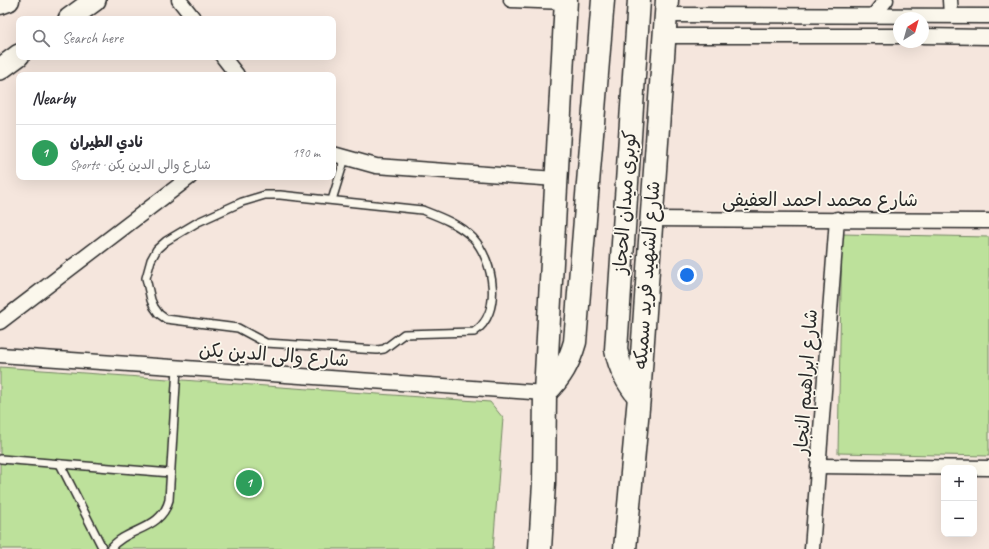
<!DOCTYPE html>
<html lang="en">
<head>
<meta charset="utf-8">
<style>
  :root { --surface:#fff; --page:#f2f2f3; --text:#2b2b33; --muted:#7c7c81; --line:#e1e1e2; --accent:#0b8043 }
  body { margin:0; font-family:Caveat,"Playpen Sans Arabic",sans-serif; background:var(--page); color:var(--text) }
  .controls { position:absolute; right:12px; bottom:12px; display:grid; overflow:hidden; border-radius:8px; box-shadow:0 4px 16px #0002 }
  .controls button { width:36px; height:36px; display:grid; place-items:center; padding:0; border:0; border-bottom:1px solid var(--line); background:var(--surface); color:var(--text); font:20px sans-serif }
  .compass { position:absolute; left:893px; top:12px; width:36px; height:36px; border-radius:50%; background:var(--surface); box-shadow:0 4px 16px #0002; rotate:37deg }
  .you { position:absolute; left:687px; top:275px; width:14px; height:14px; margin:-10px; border:3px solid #fff; border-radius:50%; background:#1a73e8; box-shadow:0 0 0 6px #1a73e833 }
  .badge { display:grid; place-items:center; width:26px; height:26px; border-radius:50%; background:var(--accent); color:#fff; font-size:13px; font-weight:700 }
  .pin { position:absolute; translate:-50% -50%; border:2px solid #fff; box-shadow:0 1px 4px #0006 }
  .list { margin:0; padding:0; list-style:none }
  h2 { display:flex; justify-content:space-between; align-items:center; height:52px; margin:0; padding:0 16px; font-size:17px }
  h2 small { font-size:13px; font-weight:400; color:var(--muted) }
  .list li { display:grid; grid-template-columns:26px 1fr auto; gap:12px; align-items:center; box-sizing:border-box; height:56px; padding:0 16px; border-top:1px solid var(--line) }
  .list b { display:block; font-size:15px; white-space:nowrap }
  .list p { margin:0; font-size:13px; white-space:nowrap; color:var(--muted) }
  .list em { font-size:13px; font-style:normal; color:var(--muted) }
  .icon { flex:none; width:22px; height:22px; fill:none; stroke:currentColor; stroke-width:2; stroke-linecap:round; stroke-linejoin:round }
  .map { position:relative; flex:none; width:989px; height:549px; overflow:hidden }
  .search { position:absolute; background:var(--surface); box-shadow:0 4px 16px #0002; left:16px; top:16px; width:320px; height:44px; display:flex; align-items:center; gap:10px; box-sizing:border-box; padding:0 14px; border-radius:8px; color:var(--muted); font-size:15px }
  .panel { position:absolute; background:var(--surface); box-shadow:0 4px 16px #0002; left:16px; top:72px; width:320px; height:108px; border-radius:8px }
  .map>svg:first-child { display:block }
  .green { fill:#bde19b; stroke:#748663 }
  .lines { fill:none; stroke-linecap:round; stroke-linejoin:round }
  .service-casing { stroke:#2b2b2b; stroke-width:10 }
  .minor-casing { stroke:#2b2b2b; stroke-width:17 }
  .secondary-casing { stroke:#2b2b2b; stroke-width:24 }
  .primary-casing { stroke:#2b2b2b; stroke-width:25 }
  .service { stroke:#fbf7ec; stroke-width:7 }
  .minor { stroke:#fbf7ec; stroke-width:14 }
  .secondary { stroke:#fbf7ec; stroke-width:21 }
  .primary { stroke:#fbf7ec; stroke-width:22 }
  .labels { text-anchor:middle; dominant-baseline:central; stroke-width:3.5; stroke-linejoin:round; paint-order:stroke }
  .street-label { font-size:19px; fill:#2b2b2b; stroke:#fbf7ec }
</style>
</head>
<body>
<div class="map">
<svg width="989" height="549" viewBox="0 0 989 549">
  <rect width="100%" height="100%" fill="#f5e6dd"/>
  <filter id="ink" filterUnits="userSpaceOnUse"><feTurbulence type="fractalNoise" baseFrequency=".025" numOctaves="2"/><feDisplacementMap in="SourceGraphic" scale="8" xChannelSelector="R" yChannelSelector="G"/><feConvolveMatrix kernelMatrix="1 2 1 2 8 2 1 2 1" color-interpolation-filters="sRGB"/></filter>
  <g filter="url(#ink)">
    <!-- green -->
    <g class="green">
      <path d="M842,234L989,237V456L838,453Z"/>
      <path d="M0,367L490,402L503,418L493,549H0Z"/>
    </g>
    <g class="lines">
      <defs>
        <g id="service">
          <path d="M265,195H280L422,210C440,217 459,224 473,238C494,261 503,313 474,332L404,334L384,349L377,350L266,343L238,328L166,319L159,314L154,307L151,300L146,278L151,260L157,249L166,241L198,222L242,202Z"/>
          <path d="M332,200L345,158"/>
          <path d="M1,459L171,473"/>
          <path d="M60,464L103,549"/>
          <path d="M110,549C127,527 161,531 169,500L177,368"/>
        </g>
        <g id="minor">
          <path d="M179,0L194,19"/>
          <path d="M511,0L566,2"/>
          <path d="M950,0L951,15"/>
          <path d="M666,15L989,16"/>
          <path d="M874,15L886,0"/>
          <path d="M664,36H899"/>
          <path d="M923,36L989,37"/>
          <path d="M223,57L237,75"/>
          <path d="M333,154L376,166L556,179"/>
          <path d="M651,219L989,221"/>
          <path d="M0,322L190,177"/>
          <path d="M0,355L545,393"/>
          <path d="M818,466L989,468"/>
          <path d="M812,549L837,219"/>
        </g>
        <g id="secondary">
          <path d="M69,19L95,0"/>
          <path d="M0,69L19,55"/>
        </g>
        <g id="primary">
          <path d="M639,0L616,350C620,369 627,382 639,397"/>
          <path d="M0,3L8,0"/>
          <path d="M545,393C561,377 569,363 575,342L603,0"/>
          <path d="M540,549L544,483L545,393L566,0"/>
          <path d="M625,549L639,397L667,0"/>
        </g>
      </defs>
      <!-- service casing -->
      <use href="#service" class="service-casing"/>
      <!-- minor casing -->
      <use href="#minor" class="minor-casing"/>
      <!-- secondary casing -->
      <use href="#secondary" class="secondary-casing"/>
      <!-- primary casing -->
      <use href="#primary" class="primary-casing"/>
      <!-- service -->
      <use href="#service" class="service"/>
      <!-- minor -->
      <use href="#minor" class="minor"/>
      <!-- secondary -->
      <use href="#secondary" class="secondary"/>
      <!-- primary -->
      <use href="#primary" class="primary"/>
    </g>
  </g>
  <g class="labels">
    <!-- street labels -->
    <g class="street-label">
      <text x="820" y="200">شارع محمد احمد العفيفى</text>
      <text transform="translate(625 202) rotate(-86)">كوبرى ميدان الحجاز</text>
      <text transform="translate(647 275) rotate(-86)">شارع الشهيد فريد سميكه</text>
      <text transform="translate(274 355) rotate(4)">شارع والى الدين يكن</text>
      <text transform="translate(806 382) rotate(-86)">شارع ابراهيم النجار</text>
    </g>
  </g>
</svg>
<div class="controls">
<button>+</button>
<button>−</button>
</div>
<svg class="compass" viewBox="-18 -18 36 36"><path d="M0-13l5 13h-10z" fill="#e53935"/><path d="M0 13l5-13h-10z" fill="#7c7c81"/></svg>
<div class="you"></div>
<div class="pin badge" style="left:249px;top:483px;background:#2e9e5b">1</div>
<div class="search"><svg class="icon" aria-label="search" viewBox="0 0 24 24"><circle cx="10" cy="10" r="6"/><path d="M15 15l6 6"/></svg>Search here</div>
<section class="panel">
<h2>Nearby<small></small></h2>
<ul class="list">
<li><span class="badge" style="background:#2e9e5b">1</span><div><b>نادي الطيران</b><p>Sports · شارع والى الدين يكن</p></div><em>190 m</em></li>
</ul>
</section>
</div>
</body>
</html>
